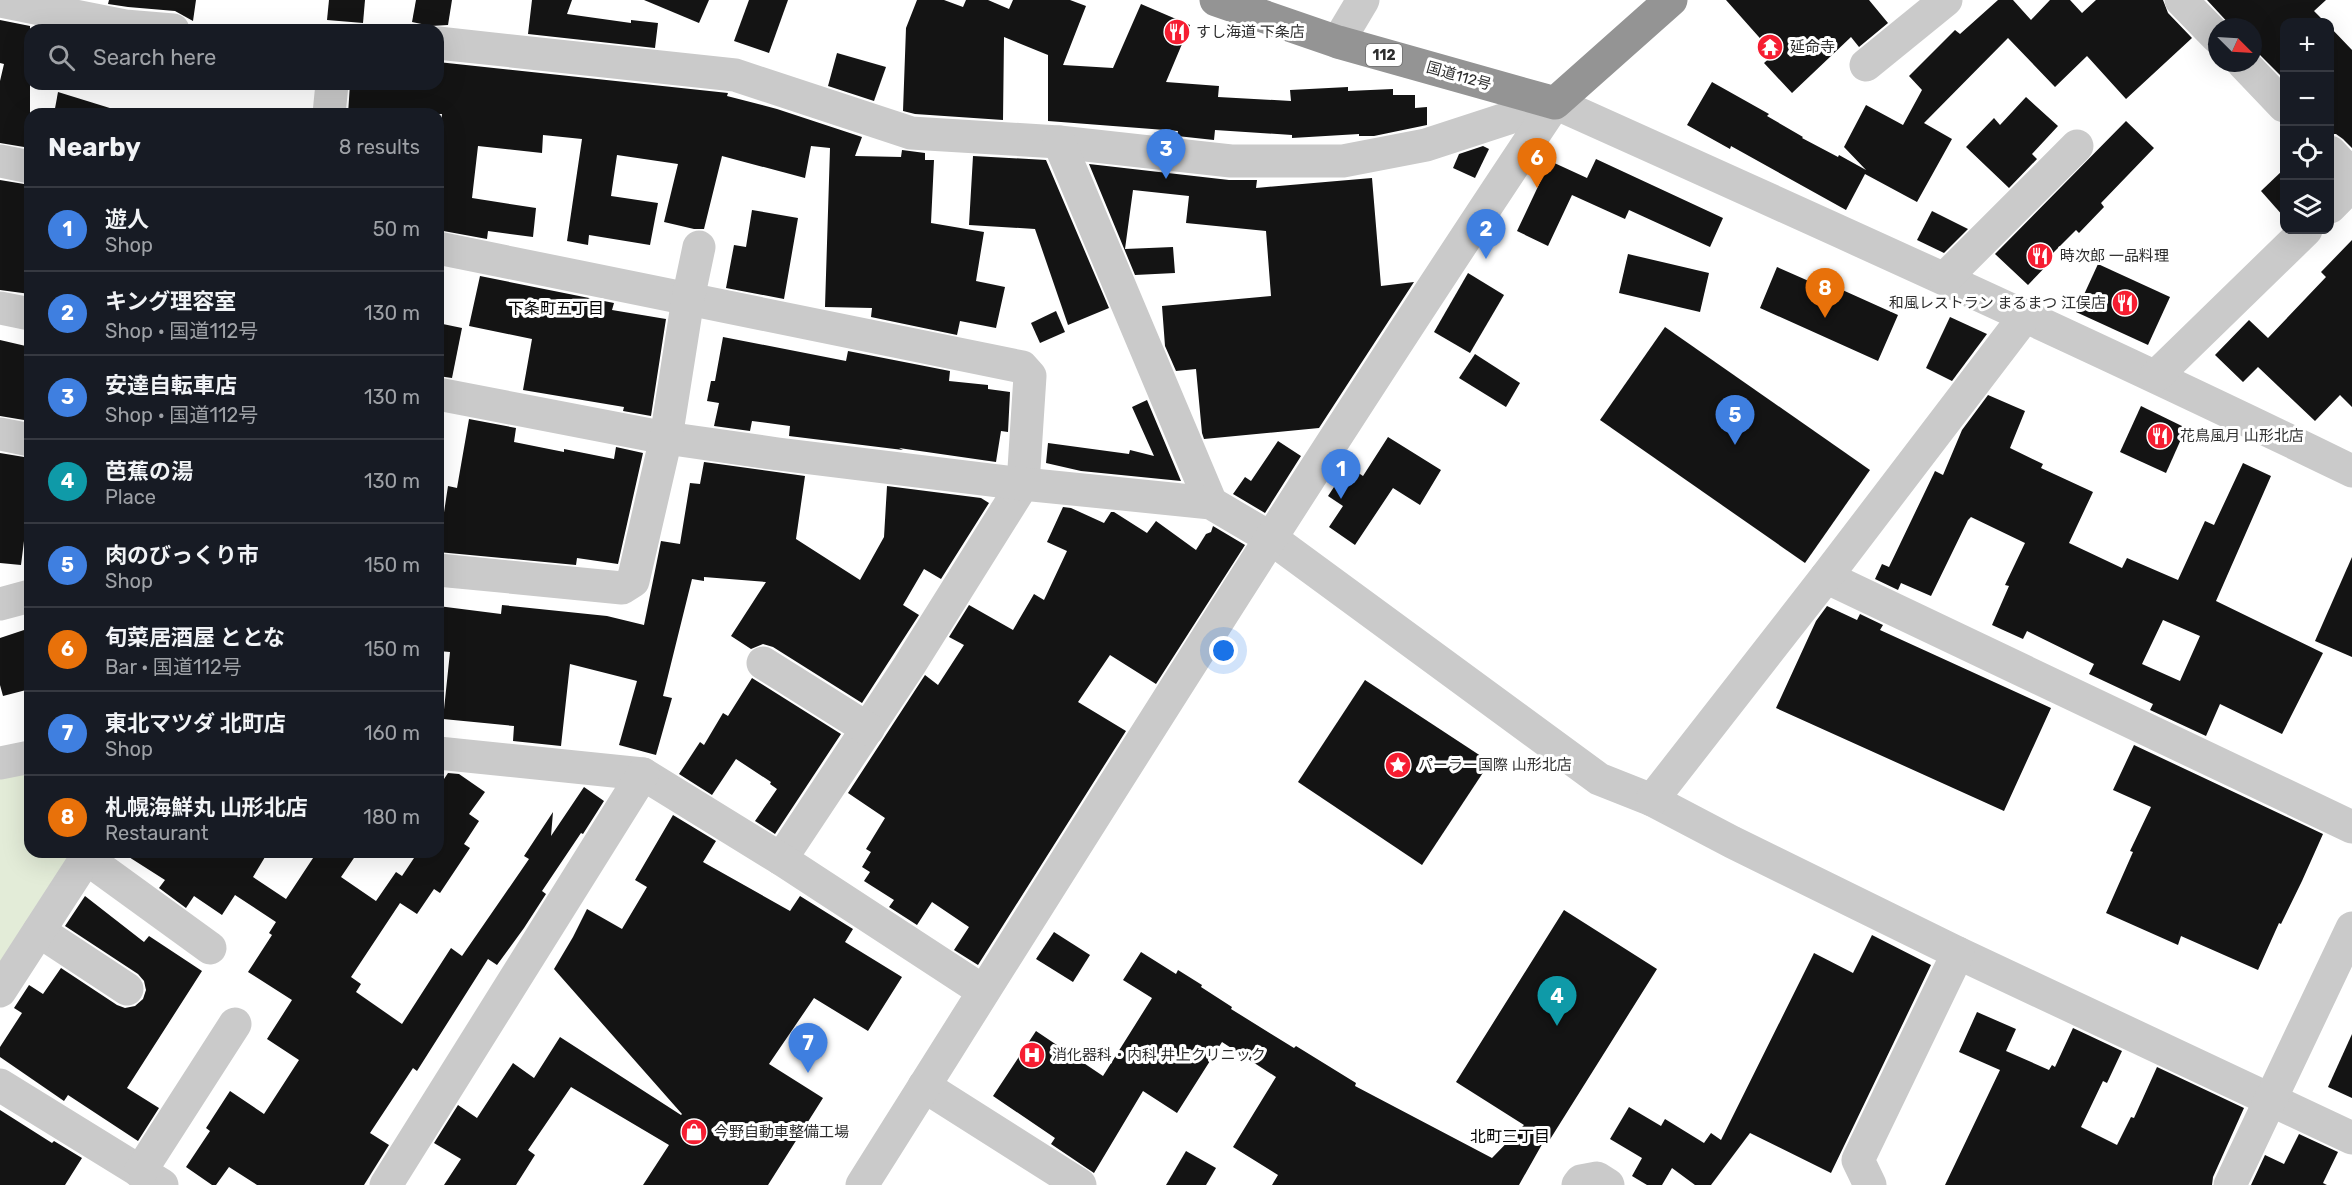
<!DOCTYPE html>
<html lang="en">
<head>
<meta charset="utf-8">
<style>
  :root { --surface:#171b24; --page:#20242c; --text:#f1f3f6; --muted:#9ea1a6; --line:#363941; --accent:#d93025 }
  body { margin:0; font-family:Rubik,"Noto Sans JP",sans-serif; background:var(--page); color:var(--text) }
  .controls { position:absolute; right:18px; top:18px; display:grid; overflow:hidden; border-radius:12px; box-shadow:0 6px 24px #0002 }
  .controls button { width:54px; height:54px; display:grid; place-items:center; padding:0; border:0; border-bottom:2px solid var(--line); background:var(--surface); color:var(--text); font:30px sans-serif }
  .compass { position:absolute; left:2208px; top:18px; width:54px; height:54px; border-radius:50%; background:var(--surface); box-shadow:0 6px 24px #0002; rotate:114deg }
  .you { position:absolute; left:1224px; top:651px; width:21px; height:21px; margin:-15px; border:4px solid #fff; border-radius:50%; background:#1a73e8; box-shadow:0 0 0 9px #1a73e833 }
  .badge { display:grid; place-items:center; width:39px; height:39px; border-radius:50%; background:var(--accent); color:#fff; font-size:20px; font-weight:700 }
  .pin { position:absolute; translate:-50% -50px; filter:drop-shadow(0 2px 3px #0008) }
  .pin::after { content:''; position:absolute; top:32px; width:21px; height:18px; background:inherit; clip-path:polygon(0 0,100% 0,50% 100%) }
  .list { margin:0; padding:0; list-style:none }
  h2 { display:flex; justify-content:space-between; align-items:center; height:78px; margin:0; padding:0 24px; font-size:26px }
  h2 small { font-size:20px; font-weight:400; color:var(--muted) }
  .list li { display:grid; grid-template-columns:39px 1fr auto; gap:18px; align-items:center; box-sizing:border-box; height:84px; padding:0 24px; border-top:2px solid var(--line) }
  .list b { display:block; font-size:22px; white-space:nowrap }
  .list p { margin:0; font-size:20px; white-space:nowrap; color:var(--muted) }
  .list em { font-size:20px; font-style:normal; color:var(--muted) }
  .icon { flex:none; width:33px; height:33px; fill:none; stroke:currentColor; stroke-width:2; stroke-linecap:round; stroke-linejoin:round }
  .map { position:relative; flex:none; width:2352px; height:1185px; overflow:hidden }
  .search { position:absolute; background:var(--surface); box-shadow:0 6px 24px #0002; left:24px; top:24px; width:420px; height:66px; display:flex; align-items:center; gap:15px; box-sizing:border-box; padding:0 21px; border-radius:18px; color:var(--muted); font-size:22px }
  .panel { position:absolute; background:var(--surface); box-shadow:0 6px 24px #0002; left:24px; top:108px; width:420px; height:750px; border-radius:18px }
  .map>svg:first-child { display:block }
  .green { fill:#e3ecd8 }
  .building { fill:#141414; fill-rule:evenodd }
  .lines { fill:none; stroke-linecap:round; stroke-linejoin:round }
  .minor { stroke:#cacaca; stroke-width:33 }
  .highway { stroke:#949494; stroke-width:33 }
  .labels { text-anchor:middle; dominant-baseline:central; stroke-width:6; stroke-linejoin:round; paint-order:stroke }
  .shield { fill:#fff; stroke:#6c6c6c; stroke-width:1.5 }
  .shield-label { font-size:14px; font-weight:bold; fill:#2d2d2d }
  .poi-label { font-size:15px; fill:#2d2d2d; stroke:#fff; text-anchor:start }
  .street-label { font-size:15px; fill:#2d2d2d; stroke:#fff }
  .neighbourhood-label { font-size:16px; fill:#000; stroke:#fff }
</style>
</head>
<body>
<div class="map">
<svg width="2352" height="1185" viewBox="0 0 2352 1185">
  <rect width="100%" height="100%" fill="#fff"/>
  <!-- green -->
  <path class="green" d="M30,757V852H90L0,991V763Z"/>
  <!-- building -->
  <g class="building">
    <path d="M109,0H196L193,21L175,11L128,7L108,4Z"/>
    <path d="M329,0H365L363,23L327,20Z"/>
    <path d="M416,0H452L448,25L431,26L412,22Z"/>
    <path d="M532,0H572L567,14L631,23V20L658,23L655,48L528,34Z"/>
    <path d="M644,0H709L699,23Z"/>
    <path d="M749,0H788L769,53L734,41Z"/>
    <path d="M917,0H944L963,7L966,0H988L1009,9L1013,0H1070L1086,6L1063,65L1113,68L1141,4L1190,25L1166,82L1219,86L1218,97L1291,101L1290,90L1348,87V91L1393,89V95H1415V108L1427,107V125L1374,136H1359V134L1292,138V135L1215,130L1214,140L1177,136L1178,131L1048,121V55L1004,37L1003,120L915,114L903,111L906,28Z"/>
    <path d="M1726,0H1869L1888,23L1859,47L1851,37L1792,93L1764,63L1774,54Z"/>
    <path d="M1998,0H2013L2031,20L2050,0H2070L2082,13L2096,0H2163L2168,13L2192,38L2126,99L2087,56L2055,87L2008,38L1924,123L1952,139L1917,202L1865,174L1846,210L1731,146L1730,149L1687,125L1712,82L1769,114L1767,116L1803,137L1802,138L1838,157L1839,155L1866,170L1844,147L1866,105L1903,125L1922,90L1909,76L1955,30L1960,34Z"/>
    <path d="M2207,0H2326L2314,11L2325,22H2284V79L2253,48V27H2232Z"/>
    <path d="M0,20L30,26V148L0,143V81L4,64L0,63Z"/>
    <path d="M2330,27L2352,50V148L2343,139L2336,134H2330Z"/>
    <path d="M837,53L886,67L874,101L828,86Z"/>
    <path d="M438,62L728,93L727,96L777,109L862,137L855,156L901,157L902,150L925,153V160H934L931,223L984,232L976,281L1005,287L996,328L960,321L957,335L871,317L872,308L825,307L830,148L811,146L805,178L722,156L704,229H694L664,222L678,164L617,155L611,196L658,203L650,245L589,235L588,245L567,241L582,139L543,135L542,153L478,146L472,198L536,208L533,237L488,231L487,239L438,230V156L442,114H412L373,108L372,114H348L350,84H438Z"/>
    <path d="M58,92L113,109L112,114H54Z"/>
    <path d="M2026,97L2058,126L2032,154L2037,159L2009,188L1966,147L1994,118L2000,125Z"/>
    <path d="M2126,121L2154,148L2101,203L2104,207L2079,233L2076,230L2048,258L2051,261L2028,285L1995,254Z"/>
    <path d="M1483,146L1489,149L1475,178L1453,168L1459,154Z"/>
    <path d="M973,156L1046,160L1109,308L1068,325L1035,229L969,225Z"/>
    <path d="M1596,159L1723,218L1710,247L1629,210L1625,219L1572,195L1548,246L1517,231L1550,161L1587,178Z"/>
    <path d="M1089,164L1229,180H1257L1256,188L1372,178L1381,286L1414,282L1319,428L1204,439L1202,433L1196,369L1176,371L1165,346L1162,306L1271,296L1266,231L1186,223L1189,196L1133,190L1125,249L1173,247L1175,273L1135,275Z"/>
    <path d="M2284,169V217L2261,191Z"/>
    <path d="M0,180L30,185V294L0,290Z"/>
    <path d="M752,210L798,218L784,299L726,288L734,245L746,247Z"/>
    <path d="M1932,211L1968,229L1944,253L1917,240Z"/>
    <path d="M2352,240V407L2340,395L2315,421L2258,367L2243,382L2215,355L2249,320L2268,338L2326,277L2321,272Z"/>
    <path d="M1628,254L1709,273L1700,312L1619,293Z"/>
    <path d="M2098,264L2170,297L2148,345L2076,312Z"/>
    <path d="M1777,267L1836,293L1838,288L1898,315L1878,361L1760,308Z"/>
    <path d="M1468,273L1504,295L1470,353L1434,332Z"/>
    <path d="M480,276L614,303L612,310L666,319L651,416L623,411L624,407L523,390L532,339L469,326Z"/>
    <path d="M1056,311L1065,332L1040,343L1031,323Z"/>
    <path d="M1950,317L1987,334L1952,381L1926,368Z"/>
    <path d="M438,323L462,328L452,378L438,376Z"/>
    <path d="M1665,327L1870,470L1805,563L1600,420Z"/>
    <path d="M723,337L846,361L848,351L950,371L949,381L988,385V389L1010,392L1008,432L1001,431L996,462L899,448L903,450L789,436L790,426L752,421L750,431L714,426L719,403L707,401L711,381H715Z"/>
    <path d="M0,340L30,347V421L0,416Z"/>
    <path d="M1475,354L1520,383L1506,407L1459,378Z"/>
    <path d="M1988,395L2025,411L2010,448L2043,464L2041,468L2093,492L2069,543L2122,568L2127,558L2178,580L2205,521L2214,525L2243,463L2271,476L2216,601L2323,653L2282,734L2220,704L2206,736L2150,710L2153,704L2089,674L2094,664L2027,631L2023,639L1992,625L2009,586L2005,585L2025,543L1971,517L1968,520L1931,596L1901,583L1898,590L1875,579L1882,564L1889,567L1935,471L1943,475L1962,430ZM2163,620L2200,636L2180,681L2142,664Z"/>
    <path d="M1147,400L1181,481L1081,471L1046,463L1048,443L1129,454L1130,450L1154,456L1132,407Z"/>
    <path d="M2141,406L2186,428L2166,473L2120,452Z"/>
    <path d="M469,419L516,428L514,442L564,452V449L614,459L616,447L643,453L618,564L577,558L576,565L438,552L448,486L457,488Z"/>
    <path d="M1388,437L1441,470L1420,505L1393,488L1355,545L1329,527L1343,506L1328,496L1348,466L1363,476Z"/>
    <path d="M1278,441L1301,456L1265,513L1233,494L1245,477L1251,481Z"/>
    <path d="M0,453L30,458V493L21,565L0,563Z"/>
    <path d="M704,462L805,476L796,539L860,580L884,537L887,486L981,498L989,503L941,579L924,569L903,605L919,615L862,703L773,647L763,644L751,649L731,636L766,582L704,577V581L692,579L663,696L672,698L656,755L619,745L637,681L570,664L561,746L513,741L514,726L443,719L450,652L438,651V606L501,614L502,605L607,616L644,625L661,541L680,544L690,483L700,484Z"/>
    <path d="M1063,507L1071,508L1104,523L1111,512H1114L1147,533L1156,521L1196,550L1206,534L1211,532L1213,526L1245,545L1156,684L1110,655L1078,702L1126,731L978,965L954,950L969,927L932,902L917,925L889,907L894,900L864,881L870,872L862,867L871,852L866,849L885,818L848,793L925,675L938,685L964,645L949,637L969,605L1013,630L1034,594L1044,600L1067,551L1047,542Z"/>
    <path d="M2352,557V657L2315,641Z"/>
    <path d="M1827,606L1857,620L1860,614L1883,625L1880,630L2051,708L2004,811L1776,708L1816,621Z"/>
    <path d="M30,628V689L3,696L0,685V638Z"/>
    <path d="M752,678L841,734L775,834L755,821L777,789L770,784L771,782L736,759L712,795L679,774L700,742L704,745L723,713L728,716Z"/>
    <path d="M1365,680L1490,762L1422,865L1298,782Z"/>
    <path d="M2134,745L2323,834L2302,881L2281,924L2279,923L2258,970L2181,936L2178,945L2106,913L2133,852L2130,851L2151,807L2113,790Z"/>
    <path d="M448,773L459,774L485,792L469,814L479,821L464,844L470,848L440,893L434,889L417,914L400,903L351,977L361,984L356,992L402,1024L451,948L462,956L529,859L524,856L553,812L551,836L584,787L604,801L583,834L581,833L542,891L546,894L524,928L497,965L488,959L417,1071L413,1068L370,1133L389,1145L364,1185H257L229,1167L216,1185H212L186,1167L210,1131L206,1128L230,1091L264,1114L299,1060L267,1039L292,1000L248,972L272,935L269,933L276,922L235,895L222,915L194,896L186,908L159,888L165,880L121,852H268L253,877L286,899L317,852H358L341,877L376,901L396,872L402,876L418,852H438V788Z"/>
    <path d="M673,815L716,841L703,862L790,911L800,896L853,929L845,942L902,977L868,1031L814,998L769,1064L823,1098L768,1185H643L669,1145L571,1087L528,1150L535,1155L516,1185H444L461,1159L434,1143L458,1105L477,1118L513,1063L534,1078L560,1037L681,1115L682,1114L554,969L573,937L587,909L622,929L647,887L635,880Z"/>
    <path d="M85,896L144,942L149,936L202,971L127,1088L159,1108L138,1141L68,1095L64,1101L0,1057V1047L22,1013L14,1008L29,985L43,994L61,968L117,1005L125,1008L135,1006L143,999L146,990L144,981L138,974L65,926Z"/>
    <path d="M1564,910L1657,969L1549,1141L1545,1139L1519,1185H1272L1278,1175L1233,1147L1276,1077L1222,1042L1177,1113L1143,1091L1094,1173L1051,1144L1055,1138L993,1096L1036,1031L1103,1076L1152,998L1123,980L1141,952L1176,974L1178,970L1202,985L1201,987L1232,1007L1231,1009L1294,1048L1296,1046L1356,1083L1355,1086L1492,1158L1524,1125L1456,1082Z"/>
    <path d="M1054,932L1090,955L1073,982L1036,959Z"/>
    <path d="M1872,935L1931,965L1831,1173L1750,1133L1711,1185H1695L1672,1168L1662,1185H1647L1632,1176L1642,1158L1610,1139L1629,1107L1661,1126L1665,1119L1704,1143L1711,1133L1721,1140L1814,953L1853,973Z"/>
    <path d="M1977,1012L2016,1029L2006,1051L2049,1070L2052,1065L2055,1067L2073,1028L2122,1051L2107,1083L2103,1081L2081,1127L2117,1145L2131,1117L2134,1118L2157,1067L2244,1108L2213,1177L2212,1185H1945L2000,1070L1959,1052Z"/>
    <path d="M2352,1034V1098L2328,1087Z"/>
    <path d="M0,1110L52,1143L54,1141L82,1158L65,1185H0Z"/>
    <path d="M2299,1134L2338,1152L2323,1183L2327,1185H2251L2265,1155L2284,1164Z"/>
    <path d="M1186,1151L1216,1168L1206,1185H1166Z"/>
  </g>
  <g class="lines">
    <!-- minor -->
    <g class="minor">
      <path d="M2181,0L2217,37"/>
      <path d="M0,1L125,26L173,30"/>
      <path d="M1338,42L1363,0"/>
      <path d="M438,43L735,75L911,133L1059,142L1231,161H1343L1426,145L1555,103C1822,223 2089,343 2352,471"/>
      <path d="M2243,63L2284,106"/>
      <path d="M1866,65L1946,0"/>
      <path d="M329,114L332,84"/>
      <path d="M1059,142L1211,503"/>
      <path d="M2330,152L2352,175"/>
      <path d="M0,161L30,167"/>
      <path d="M2330,207L2352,185"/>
      <path d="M438,248L1022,367L1030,376L1023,484L909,666L781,859"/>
      <path d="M1945,278L2077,146"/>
      <path d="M0,308L30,314"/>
      <path d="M2156,376L2306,230"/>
      <path d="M438,394L666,438L778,454L1023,484L1211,503L1272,539L1599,779L1652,800L1732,842L1958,953L2352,1138"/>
      <path d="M0,434L30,440"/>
      <path d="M438,570L622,588L633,581L666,438L688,299L699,247"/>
      <path d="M1826,577L2352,827"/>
      <path d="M0,604L30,596"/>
      <path d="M763,663L868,729"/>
      <path d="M438,753L643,774L781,859L983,991"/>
      <path d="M0,763L30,757"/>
      <path d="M1652,800L1826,577L2025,316"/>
      <path d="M86,858L210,948"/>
      <path d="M39,931L127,989"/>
      <path d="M0,991L90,852"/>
      <path d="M0,1085L162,1185"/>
      <path d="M924,1086L1080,1185"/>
      <path d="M140,1172L235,1024"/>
      <path d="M386,1185L643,774"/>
      <path d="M862,1185C1090,823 1317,459 1555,103"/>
      <path d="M1578,1185L1581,1181L1597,1178L1608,1185"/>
      <path d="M1870,1185L1858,1160L1958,953"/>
      <path d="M2230,1185L2352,928"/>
    </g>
    <!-- highway -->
    <path class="highway" d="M1216,0L1338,42L1555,103L1671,0"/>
  </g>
  <!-- icons -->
  <defs>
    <symbol id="restaurant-disc" viewBox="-11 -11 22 22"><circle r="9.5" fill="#f61d31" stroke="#fff"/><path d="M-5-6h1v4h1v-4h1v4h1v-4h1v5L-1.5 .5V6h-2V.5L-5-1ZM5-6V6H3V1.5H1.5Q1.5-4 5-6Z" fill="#fff"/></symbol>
    <symbol id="temple-disc" viewBox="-11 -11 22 22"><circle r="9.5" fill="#f61d31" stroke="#fff"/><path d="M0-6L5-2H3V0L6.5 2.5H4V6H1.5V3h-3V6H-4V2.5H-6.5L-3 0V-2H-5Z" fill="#fff"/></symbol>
    <symbol id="sight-disc" viewBox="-11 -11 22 22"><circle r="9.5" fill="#f61d31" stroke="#fff"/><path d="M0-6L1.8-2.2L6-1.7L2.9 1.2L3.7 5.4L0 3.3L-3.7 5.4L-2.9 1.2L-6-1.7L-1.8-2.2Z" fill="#fff"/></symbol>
    <symbol id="hospital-disc" viewBox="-11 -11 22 22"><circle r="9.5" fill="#f61d31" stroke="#fff"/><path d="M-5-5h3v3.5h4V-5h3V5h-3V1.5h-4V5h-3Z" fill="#fff"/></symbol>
    <symbol id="shop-disc" viewBox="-11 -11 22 22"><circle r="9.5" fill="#f61d31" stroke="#fff"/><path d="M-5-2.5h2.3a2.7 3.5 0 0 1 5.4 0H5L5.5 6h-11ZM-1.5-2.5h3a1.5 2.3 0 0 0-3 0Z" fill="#fff"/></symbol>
  </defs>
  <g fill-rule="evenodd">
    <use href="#restaurant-disc" x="1162" y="17" width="30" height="30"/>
    <use href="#temple-disc" x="1755" y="32" width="30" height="30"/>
    <use href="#restaurant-disc" x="2025" y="241" width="30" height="30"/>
    <use href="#restaurant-disc" x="2110" y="288" width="30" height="30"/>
    <use href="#restaurant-disc" x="2145" y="421" width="30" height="30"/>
    <use href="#sight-disc" x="1383" y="750" width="30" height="30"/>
    <use href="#hospital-disc" x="1017" y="1040" width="30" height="30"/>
    <use href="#shop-disc" x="679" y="1117" width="30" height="30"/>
  </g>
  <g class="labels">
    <!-- shield labels -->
    <rect class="shield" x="1366" y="44" width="36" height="22" rx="4.5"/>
    <g class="shield-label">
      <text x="1384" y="55">112</text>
    </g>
    <!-- poi labels -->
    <g class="poi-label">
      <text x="1196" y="32">すし海道 下条店</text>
      <text x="1790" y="47">延命寺</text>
      <text x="2060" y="256">時次郎 一品料理</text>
      <text x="2106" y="303" text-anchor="end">和風レストラン まるまつ 江俣店</text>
      <text x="2180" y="436">花鳥風月 山形北店</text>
      <text x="1418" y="765">パーラー国際 山形北店</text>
      <text x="1052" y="1055">消化器科・内科 井上クリニック</text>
      <text x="714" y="1132">今野自動車整備工場</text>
    </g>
    <!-- street labels -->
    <g class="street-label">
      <text transform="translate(1459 76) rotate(16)">国道112号</text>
    </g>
    <!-- neighbourhood labels -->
    <g class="neighbourhood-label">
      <text x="556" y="308">下条町五丁目</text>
      <text x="1510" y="1136">北町三丁目</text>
    </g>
  </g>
</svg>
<div class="controls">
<button>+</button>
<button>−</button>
<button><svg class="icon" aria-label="locate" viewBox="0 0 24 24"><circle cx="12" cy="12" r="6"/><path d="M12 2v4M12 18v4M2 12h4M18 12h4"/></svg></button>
<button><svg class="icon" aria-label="layers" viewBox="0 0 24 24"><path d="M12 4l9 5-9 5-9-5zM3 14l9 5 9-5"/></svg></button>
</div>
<svg class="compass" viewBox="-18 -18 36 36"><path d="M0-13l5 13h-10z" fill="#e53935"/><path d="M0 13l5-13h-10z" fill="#9ea1a6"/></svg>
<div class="you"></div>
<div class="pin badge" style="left:1341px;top:499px;background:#3f7fe0">1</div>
<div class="pin badge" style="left:1486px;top:259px;background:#3f7fe0">2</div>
<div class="pin badge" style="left:1166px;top:179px;background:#3f7fe0">3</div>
<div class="pin badge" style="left:1557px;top:1026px;background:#0f9aa8">4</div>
<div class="pin badge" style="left:1735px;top:445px;background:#3f7fe0">5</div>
<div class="pin badge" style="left:1537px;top:188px;background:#e8710a">6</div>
<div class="pin badge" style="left:808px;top:1073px;background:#3f7fe0">7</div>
<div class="pin badge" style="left:1825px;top:318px;background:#e8710a">8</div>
<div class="search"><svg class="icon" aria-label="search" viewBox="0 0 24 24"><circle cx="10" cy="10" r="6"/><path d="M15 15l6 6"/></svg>Search here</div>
<section class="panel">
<h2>Nearby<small>8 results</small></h2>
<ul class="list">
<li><span class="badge" style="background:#3f7fe0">1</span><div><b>遊人</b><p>Shop</p></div><em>50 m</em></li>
<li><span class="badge" style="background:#3f7fe0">2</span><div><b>キング理容室</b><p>Shop · 国道112号</p></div><em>130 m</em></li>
<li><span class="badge" style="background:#3f7fe0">3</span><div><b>安達自転車店</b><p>Shop · 国道112号</p></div><em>130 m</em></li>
<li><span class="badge" style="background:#0f9aa8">4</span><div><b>芭蕉の湯</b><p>Place</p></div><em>130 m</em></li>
<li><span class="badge" style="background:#3f7fe0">5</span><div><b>肉のびっくり市</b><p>Shop</p></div><em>150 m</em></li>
<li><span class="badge" style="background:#e8710a">6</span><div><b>旬菜居酒屋 ととな</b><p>Bar · 国道112号</p></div><em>150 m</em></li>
<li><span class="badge" style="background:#3f7fe0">7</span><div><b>東北マツダ 北町店</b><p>Shop</p></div><em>160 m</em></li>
<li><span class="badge" style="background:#e8710a">8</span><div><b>札幌海鮮丸 山形北店</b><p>Restaurant</p></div><em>180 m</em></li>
</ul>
</section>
</div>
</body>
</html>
